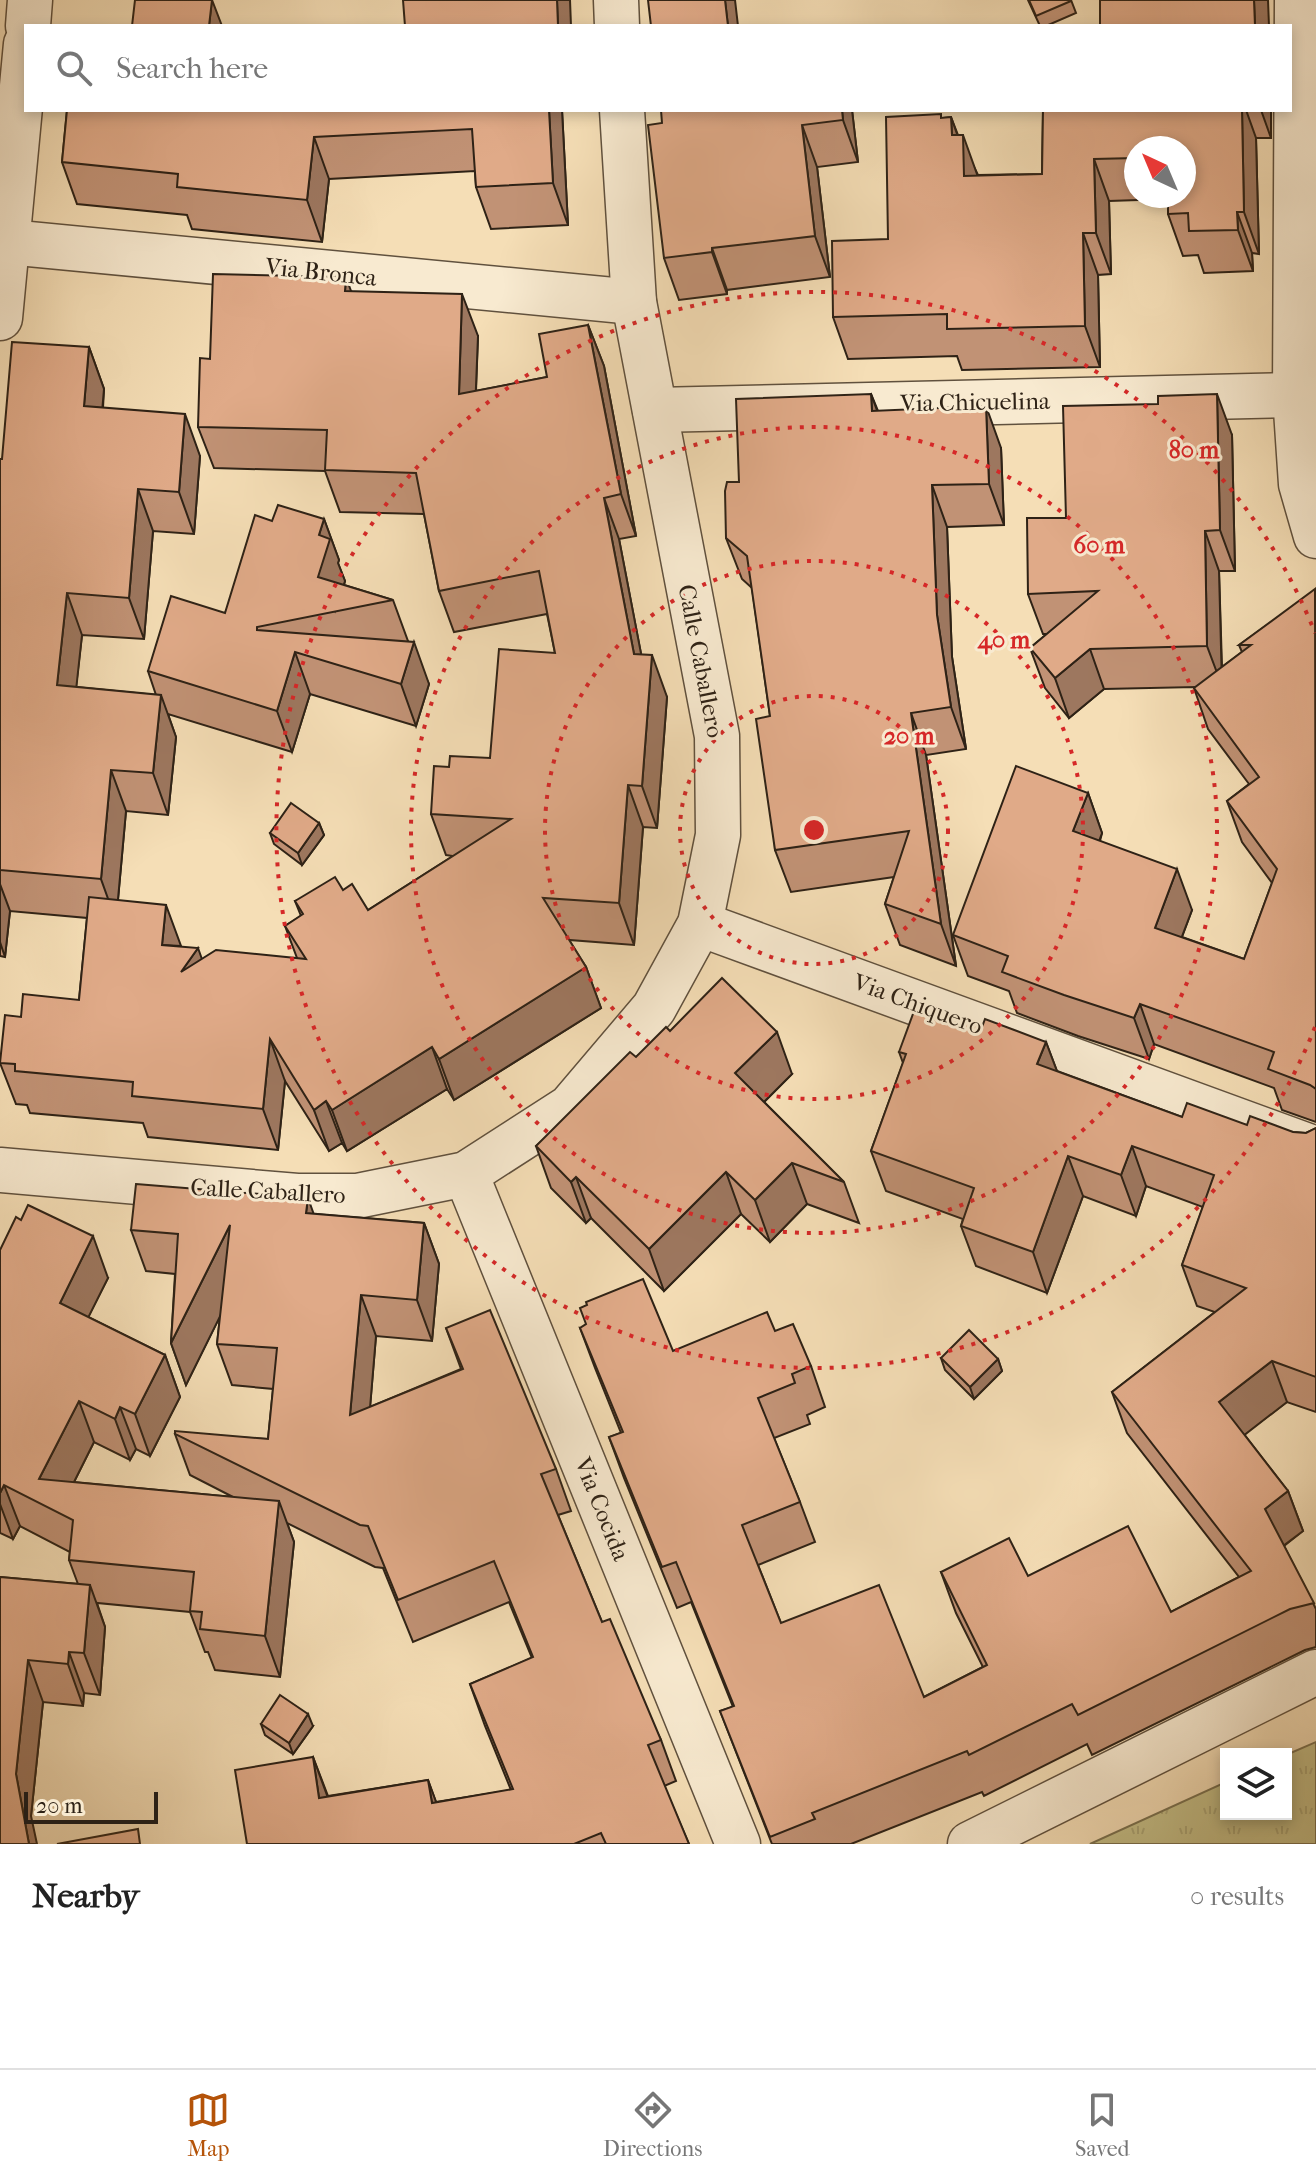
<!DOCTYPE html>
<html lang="en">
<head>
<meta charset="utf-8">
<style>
  :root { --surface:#fff; --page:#f2f2f2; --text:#222; --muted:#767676; --line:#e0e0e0; --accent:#b45309 }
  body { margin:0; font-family:"IM FELL French Canon",serif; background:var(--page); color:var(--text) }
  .controls { position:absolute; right:24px; bottom:24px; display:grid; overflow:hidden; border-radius:0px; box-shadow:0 4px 12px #0003 }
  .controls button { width:72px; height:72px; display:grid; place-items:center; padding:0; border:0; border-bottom:2px solid var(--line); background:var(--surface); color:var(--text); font:40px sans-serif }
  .compass { position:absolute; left:1124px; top:136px; width:72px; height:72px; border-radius:50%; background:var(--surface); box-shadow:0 4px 12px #0003; rotate:316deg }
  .scale { position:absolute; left:24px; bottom:20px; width:134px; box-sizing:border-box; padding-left:8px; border:4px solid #2e2216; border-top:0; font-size:22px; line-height:28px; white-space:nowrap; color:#2e2216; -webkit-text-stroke:6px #f8ead0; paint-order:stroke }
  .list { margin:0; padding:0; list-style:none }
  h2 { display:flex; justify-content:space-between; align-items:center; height:104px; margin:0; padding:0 32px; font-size:34px }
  h2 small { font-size:26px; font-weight:400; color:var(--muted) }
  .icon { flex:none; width:44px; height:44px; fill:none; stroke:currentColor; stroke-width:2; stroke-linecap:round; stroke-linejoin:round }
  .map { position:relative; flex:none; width:1316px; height:1844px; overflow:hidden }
  .search { position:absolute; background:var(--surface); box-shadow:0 4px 12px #0003; left:24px; right:24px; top:24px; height:88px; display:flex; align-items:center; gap:20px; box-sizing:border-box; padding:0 28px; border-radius:0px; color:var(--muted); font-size:30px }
  .sheet { height:224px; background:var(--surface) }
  nav { display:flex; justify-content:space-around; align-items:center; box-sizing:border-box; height:112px; border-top:2px solid var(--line); background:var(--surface); font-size:22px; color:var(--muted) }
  nav a { display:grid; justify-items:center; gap:4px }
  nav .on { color:var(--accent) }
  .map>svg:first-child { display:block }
  .grass { fill:url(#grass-tufts); stroke:#79704f; stroke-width:2 }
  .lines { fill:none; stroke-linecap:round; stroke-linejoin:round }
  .minor-casing { stroke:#60513e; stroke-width:47 }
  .minor { stroke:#f8ead0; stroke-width:44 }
  .wall { fill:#c19275; stroke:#2e2216; stroke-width:2; fill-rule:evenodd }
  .shaded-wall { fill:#9d775f; stroke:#2e2216; stroke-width:2 }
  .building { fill:#e0aa88; stroke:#2e2216; stroke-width:2 }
  .ring { fill:none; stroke:#d62828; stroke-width:4; stroke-dasharray:4 8 }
  .labels { text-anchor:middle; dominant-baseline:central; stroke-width:6; stroke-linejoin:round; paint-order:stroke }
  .street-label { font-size:24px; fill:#2e2216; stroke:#f8ead0 }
  .centre { fill:#d62828; stroke:#f8ead0; stroke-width:4 }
  .ring-label { font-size:24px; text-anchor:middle; font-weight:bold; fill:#d62828; stroke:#f8ead0; stroke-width:6; stroke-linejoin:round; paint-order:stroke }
</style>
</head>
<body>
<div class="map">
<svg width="1316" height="1844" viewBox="0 0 1316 1844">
  <defs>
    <pattern id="grass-tufts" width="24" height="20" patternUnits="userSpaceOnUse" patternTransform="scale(2)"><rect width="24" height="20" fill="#c4bf88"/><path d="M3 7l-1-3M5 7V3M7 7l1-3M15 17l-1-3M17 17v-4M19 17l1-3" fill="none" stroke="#a9a475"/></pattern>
  </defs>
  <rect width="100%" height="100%" fill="#f5deb6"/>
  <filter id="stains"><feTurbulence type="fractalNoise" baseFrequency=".0025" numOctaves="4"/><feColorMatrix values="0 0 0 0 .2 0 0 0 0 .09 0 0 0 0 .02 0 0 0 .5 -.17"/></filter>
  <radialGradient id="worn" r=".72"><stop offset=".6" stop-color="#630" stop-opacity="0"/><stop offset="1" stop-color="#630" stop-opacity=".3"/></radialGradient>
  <!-- grass -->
  <path class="grass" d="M1316,1742V1844H1090L1226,1782V1814H1286V1755Z"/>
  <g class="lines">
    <defs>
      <g id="minor">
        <path d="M616,0L617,26"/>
        <path d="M1297,0L1295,395L1301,484L1316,536"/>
        <path d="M28,26L30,0"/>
        <path d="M8,242L634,302"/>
        <path d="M0,318L26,44"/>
        <path d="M655,410L1295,395"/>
        <path d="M700,924L1316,1149"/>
        <path d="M0,1170L297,1196H357L466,1174L570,1107L654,1008L700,924L718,835L717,736L634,302L622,110"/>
        <path d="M466,1174L738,1844"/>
        <path d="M970,1844L1316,1672"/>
      </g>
    </defs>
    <!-- minor casing -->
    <use href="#minor" class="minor-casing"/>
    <!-- minor -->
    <use href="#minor" class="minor"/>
  </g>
  <!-- wall -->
  <g class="wall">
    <path d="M1028,0H1071L1076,13L1046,26H1040Z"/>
    <path d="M67,110H562L568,225L491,229L476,187L475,171L329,179L322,242L192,229L187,215L77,204L62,162Z"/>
    <path d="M852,110L858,162L817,167L830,277L727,290V294L679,300L664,258L662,123Z"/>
    <path d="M1043,110H1271V138H1256L1259,254L1252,253L1253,271L1204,273L1198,255L1183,256L1168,214V199L1109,201L1111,274L1098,275L1100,367L962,370L957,356L848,359L833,317L888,239L943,118L951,117L958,135L978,175L1042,174ZM1136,148H1184V196H1136Z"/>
    <path d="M346,277L350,291L478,336L476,391L547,377L588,325L604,366L636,536L619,539L641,654L667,697L657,828L643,827L634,945L569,940L586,967L601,1008L454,1100L447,1089L347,1151L342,1143L329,1151L285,1081L278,1150L148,1137L143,1123L30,1113L27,1105L16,1104L0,1063L21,1017L79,1000L87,918L10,911L5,957L0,956V459H2L89,347L104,389L103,408L200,456L194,534L153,531L144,639L82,635L76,687L156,695L148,671L225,613L272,521L324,519L339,560L338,563L345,581L344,585L393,600L408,641L429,684L416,726L310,694L292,752L168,714L176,737L168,815L126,811L118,900L181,947L202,959L297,958L285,926L301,916L295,901L343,890L368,910L453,856L446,855L431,814L449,767L490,758L555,653L547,614L454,632L439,591L424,514L340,512L325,471L214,468L198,427L210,359Z"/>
    <path d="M871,394L878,411L1001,448L1004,525L947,527L952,657L966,749L926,755L956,966L900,945L885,904L894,877L791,892L775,850L770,716L752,588L742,579L726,538L739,482Z"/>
    <path d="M1232,435L1235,571H1219L1222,667L1242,652L1239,645L1316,590V1122L1282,1110L1274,1088L1154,1044L1149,1059L1078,1036L1017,1013L1009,991L968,976L953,935L1088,793L1102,833L1100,841L1192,910L1182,937L1244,959L1272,883L1242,842L1227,801L1249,784L1208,729L1194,688L1195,687L1104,689L1069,718L1045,688L1030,648L1047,634H1043L1028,594L1066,518Z"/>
    <path d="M319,823L324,835L302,865L274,844L270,833Z"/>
    <path d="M982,1027L1046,1042L1057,1071L1182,1117L1247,1125L1293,1132L1306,1133L1316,1128V1412L1287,1402L1244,1434L1288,1491L1303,1531L1284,1546L1316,1609V1647L1305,1650L1092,1755L1087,1744L984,1796L982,1792L851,1844H772L720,1711L733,1707L691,1602L677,1608L624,1478L609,1437L621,1433L595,1368L580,1328L673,1351L775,1331L811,1366L825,1407L807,1415L810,1424L774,1438L800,1502L815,1542L758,1565L781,1623L924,1697L983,1667L956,1613L941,1572L1028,1576L1171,1612L1239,1577L1127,1433L1112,1392L1215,1312L1197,1306L1182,1265L1203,1207L1146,1186L1136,1216L1083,1196L1047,1293L976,1266L961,1226L963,1219L886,1191L871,1151L903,1063L899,1052Z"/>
    <path d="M670,1031L792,1074L764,1102L844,1182L859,1223L807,1204L770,1242L741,1214L664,1291L591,1218L586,1223L551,1188L536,1146L636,1057Z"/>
    <path d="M314,1214L424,1223L439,1264L432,1341L376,1336L370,1407L461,1369L446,1328L556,1469L571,1511L558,1515L602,1622L661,1740L676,1781L664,1786L689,1844H247L313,1757L328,1796L428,1780L436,1802L511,1790L485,1726L470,1684L532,1658L509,1602L413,1642L383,1568L375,1567L287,1523L294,1542L280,1677L215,1670L208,1652H205L190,1612L97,1603L105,1627L100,1695L84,1693L83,1706L43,1702L31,1816L0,1844V1577L78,1584L69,1560L70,1552L20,1526L13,1539L0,1533V1250L108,1278L88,1317L165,1355L180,1397L150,1456L136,1449L130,1460L94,1442L74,1482L233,1497L190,1475L175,1434L268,1439L273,1389L232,1385L217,1344L220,1316L186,1385L171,1343L175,1274L146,1271L131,1230Z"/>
    <path d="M941,1358L998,1359L1002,1371L974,1399L945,1370Z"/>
    <path d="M261,1724L313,1726L293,1754L265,1735Z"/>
  </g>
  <!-- shaded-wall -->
  <g class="shaded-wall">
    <path d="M212,0L222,26H209Z"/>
    <path d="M557,0H570L571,26H558Z"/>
    <path d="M725,0H735L738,26H728Z"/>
    <path d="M1254,0H1268L1269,26H1255Z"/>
    <path d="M549,110H562L568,225L553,183Z"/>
    <path d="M842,110H852L858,162L843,120Z"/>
    <path d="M1242,110H1246L1256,138L1259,254L1244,212Z"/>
    <path d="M1261,110H1271V138Z"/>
    <path d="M951,117L963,151V135L978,177L964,176L952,135Z"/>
    <path d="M802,125L817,167L830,277L815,236Z"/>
    <path d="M314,137L329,179L322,242L307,200Z"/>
    <path d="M1094,159L1109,201L1111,274L1096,233Z"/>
    <path d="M1237,212L1252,253L1253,271L1238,230Z"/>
    <path d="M1083,233L1098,275L1100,367L1085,326Z"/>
    <path d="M712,248L727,290V294L712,252Z"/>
    <path d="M346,277L361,319L345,291Z"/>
    <path d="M462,294L478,336L474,436L459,394Z"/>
    <path d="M588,325L604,366L636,536L621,494Z"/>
    <path d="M89,347L104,389L99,448L84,406Z"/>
    <path d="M871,394L886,435L872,411Z"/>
    <path d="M1217,394L1232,435L1235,571L1220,530Z"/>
    <path d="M986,406L1001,448L1004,525L989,484Z"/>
    <path d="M185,414L200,456L194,534L179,492Z"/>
    <path d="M932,485L947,527L952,657L966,749L951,707L937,615Z"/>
    <path d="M138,489L153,531L144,639L129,598Z"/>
    <path d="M604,498L619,539L649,695L634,654Z"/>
    <path d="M324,519L339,560L338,563L345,581L335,611L318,577L319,535Z"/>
    <path d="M1205,531L1219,571L1222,686L1207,646Z"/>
    <path d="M67,593L82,635L72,727L57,685Z"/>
    <path d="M414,642L429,684L416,726L401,684Z"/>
    <path d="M1090,649L1104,689L1069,718L1055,678Z"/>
    <path d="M295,652L310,694L292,752L277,711Z"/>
    <path d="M652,655L667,697L657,828L642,786Z"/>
    <path d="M161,695L176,737L168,815L153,773Z"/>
    <path d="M911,713L926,755L956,966L941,924Z"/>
    <path d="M111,770L126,811L116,921L101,879Z"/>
    <path d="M628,785L643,827L634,945L619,903Z"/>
    <path d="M1088,793L1102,833L1088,872L1073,831Z"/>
    <path d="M319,823L324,835L302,865L298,853Z"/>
    <path d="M1177,869L1192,910L1170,968L1155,928Z"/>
    <path d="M0,884L10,911L5,957L0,942Z"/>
    <path d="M166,905L181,946L162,945Z"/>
    <path d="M198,948L213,990L181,972Z"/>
    <path d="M586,967L601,1008L454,1100L439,1059Z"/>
    <path d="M1140,1004L1154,1044L1149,1059L1134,1018Z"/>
    <path d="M777,1032L792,1074L751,1115L735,1073Z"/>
    <path d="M270,1039L285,1081L278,1150L263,1109Z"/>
    <path d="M1046,1042L1061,1082L1037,1064Z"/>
    <path d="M432,1047L447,1089L347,1151L332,1110Z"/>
    <path d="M326,1101L342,1143L329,1151L314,1110Z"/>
    <path d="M1132,1146L1146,1186L1136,1216L1121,1175Z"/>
    <path d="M1068,1156L1083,1196L1047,1293L1033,1252Z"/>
    <path d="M792,1163L807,1204L770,1242L755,1200Z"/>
    <path d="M726,1172L741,1214L664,1291L649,1249Z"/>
    <path d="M576,1177L591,1218L586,1223L571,1182Z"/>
    <path d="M308,1198L323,1240L306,1213Z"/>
    <path d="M424,1223L439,1264L432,1341L417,1300Z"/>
    <path d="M230,1225L245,1266L186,1385L171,1343Z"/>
    <path d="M93,1236L108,1278L75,1344L60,1303Z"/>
    <path d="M361,1295L376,1336L366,1456L350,1415Z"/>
    <path d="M165,1355L180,1397L150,1456L135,1414Z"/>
    <path d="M998,1359L1002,1371L974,1399L970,1387Z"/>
    <path d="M1272,1361L1287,1402L1234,1443L1219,1402Z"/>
    <path d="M79,1401L94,1442L59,1512L39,1479Z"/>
    <path d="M120,1407L136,1449L130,1460L115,1419Z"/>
    <path d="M4,1485L20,1526L13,1539L0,1504V1493Z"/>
    <path d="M1288,1491L1303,1531L1279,1549L1265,1509Z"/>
    <path d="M279,1501L294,1542L280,1677L265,1636Z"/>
    <path d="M90,1585L105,1627L100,1695L84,1653Z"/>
    <path d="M69,1652L84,1693L83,1706L68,1664Z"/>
    <path d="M28,1660L43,1702L31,1816L37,1844H29L16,1774Z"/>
    <path d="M308,1714L313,1726L293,1754L289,1743Z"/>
    <path d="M313,1757L328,1798H319Z"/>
    <path d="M428,1780L443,1821L432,1803Z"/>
  </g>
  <!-- building -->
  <g class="building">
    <path d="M135,0H212L209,26H132Z"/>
    <path d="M403,0H557L558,26H405Z"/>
    <path d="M648,0H725L728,26H651Z"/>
    <path d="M1029,0H1071V1L1036,16Z"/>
    <path d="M1100,0H1254L1255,26H1100Z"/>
    <path d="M67,110H549L553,183L476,187L472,129L314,137L307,200L177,187L178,174L62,162Z"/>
    <path d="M661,110H842L843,120L802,125L815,236L712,248V252L664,258L648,125L662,123Z"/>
    <path d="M1043,110H1242L1244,212H1237L1238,230L1189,231L1188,213L1168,214V196H1184V148H1136V158L1094,159L1096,233H1083L1085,326L947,329V314L833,317L832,241L888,239L886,117L941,114V118L951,117L952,135H963L964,176L1042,174Z"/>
    <path d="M213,274L346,277L345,291L462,294L459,394L547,377L539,334L588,325L621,494L604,498L634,654L652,655L642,786L628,785L619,903L543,898L586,967L439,1059L432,1047L332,1110L326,1101L314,1110L270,1039L263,1109L132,1096L133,1082L15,1071V1064L0,1063L5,1015L21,1017L23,994L79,1000L89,897L166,905L162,945L198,948L181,972L216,950L306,959L285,926L303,914L295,901L335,877L343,890L352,884L368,910L511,819L431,814L434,766L449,767L450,756L490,758L499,649L555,653L539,571L439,591L416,473L325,470L327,430L198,427L200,358L210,359Z"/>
    <path d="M12,342L89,347L84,406L185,414L179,492L138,489L129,598L67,593L57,685L161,695L153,773L111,770L101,879L0,870V459H2Z"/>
    <path d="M871,394L872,411L986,406L989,484L932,485L937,615L951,707L911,713L941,924L885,904L909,831L775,850L756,719L770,716L747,556L726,538L725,491L727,482H739L736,399Z"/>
    <path d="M1217,394L1220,530L1205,531L1207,646L1090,649L1055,678L1030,648L1098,591L1028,594L1027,518H1066L1063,406L1158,404V396Z"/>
    <path d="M278,505L324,519L319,535L330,539L318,577L393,600L257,627V630L414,642L401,684L295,652L277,711L148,671L171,596L225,613L255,515L272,521Z"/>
    <path d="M1315,589L1316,1089L1310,1085L1268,1069L1274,1052L1140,1004L1134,1018L1064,995L1002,972L1008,956L953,935L1016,766L1088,793L1073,831L1177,869L1155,928L1244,959L1277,869L1227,801L1259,777L1194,688L1251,645H1239Z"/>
    <path d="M291,803L319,823L298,853L270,833Z"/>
    <path d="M722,978L777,1032L735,1073L844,1182L792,1163L755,1200L726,1172L649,1249L576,1177L571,1182L536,1146L630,1052L636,1057L666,1027L670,1031Z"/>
    <path d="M917,1003L982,1027L985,1019L1046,1042L1037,1064L1182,1117L1187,1103L1247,1125L1250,1116L1293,1132L1306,1133L1316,1128V1377L1272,1361L1219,1402L1288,1491L1265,1509L1314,1603L1290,1609L1078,1715L1072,1704L969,1755L967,1751L812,1813L815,1819L770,1837L720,1711L734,1706L676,1562L662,1567L609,1437L623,1432L580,1328L586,1324L580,1308L587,1305L586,1302L643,1279L673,1351L767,1312L775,1331L793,1324L811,1366L792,1374L795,1383L758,1398L800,1502L742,1525L781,1623L879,1585L924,1697L987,1665L941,1572L1009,1538L1028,1576L1128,1526L1171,1612L1251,1571L1112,1392L1246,1288L1182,1265L1214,1175L1132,1146L1121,1175L1068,1156L1033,1252L961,1226L974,1188L871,1151L906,1054L899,1052Z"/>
    <path d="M136,1184L308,1198L306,1213L424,1223L417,1300L361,1295L350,1415L463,1369L446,1328L490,1310L556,1469L541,1474L602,1622L610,1619L661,1740L648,1745L689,1844H606L601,1833L574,1844H247L235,1770L313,1757L319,1798L428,1780L432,1803L513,1789L470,1684L533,1657L494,1561L398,1600L368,1526L360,1525L175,1434V1431L268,1439L277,1348L217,1344L230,1225L171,1343L178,1234L131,1230Z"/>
    <path d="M28,1205L93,1236L60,1303L165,1355L135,1414L120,1407L115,1419L79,1401L39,1479L279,1501L265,1636L200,1629L202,1612L190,1611L194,1572L69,1560L73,1520L4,1485L0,1493V1250L16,1217L21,1220Z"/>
    <path d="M969,1330L998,1359L970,1387L941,1358Z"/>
    <path d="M0,1577L90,1585L84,1653L69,1652L68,1664L28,1660L16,1774L29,1844H0Z"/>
    <path d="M280,1695L308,1714L289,1743L261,1724Z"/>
    <path d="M138,1829L140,1844H57Z"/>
  </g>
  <!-- distance rings -->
  <g class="ring">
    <circle cx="814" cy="830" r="134"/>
    <circle cx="814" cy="830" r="269"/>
    <circle cx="814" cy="830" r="403"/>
    <path d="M1315 1027A538 538 0 1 1 1315 633"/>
  </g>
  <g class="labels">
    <!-- street labels -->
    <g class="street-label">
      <text transform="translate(321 272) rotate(6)">Via Bronca</text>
      <text transform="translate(975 402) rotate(-1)">Via Chicuelina</text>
      <text transform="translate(701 661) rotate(79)">Calle Caballero</text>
      <text transform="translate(918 1004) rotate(20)">Via Chiquero</text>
      <text transform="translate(268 1191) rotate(3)">Calle Caballero</text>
      <text transform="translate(602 1509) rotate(68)">Via Cocida</text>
    </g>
  </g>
  <circle cx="814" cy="830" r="12" class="centre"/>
  <g class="ring-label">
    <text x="1194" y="458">80 m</text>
    <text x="1099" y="553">60 m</text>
    <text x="1004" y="648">40 m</text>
    <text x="909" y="744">20 m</text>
  </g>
  <rect width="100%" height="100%" filter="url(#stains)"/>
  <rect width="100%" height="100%" fill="url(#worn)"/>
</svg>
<div class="controls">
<button><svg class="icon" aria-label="layers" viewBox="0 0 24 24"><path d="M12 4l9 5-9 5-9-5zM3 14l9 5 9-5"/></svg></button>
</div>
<svg class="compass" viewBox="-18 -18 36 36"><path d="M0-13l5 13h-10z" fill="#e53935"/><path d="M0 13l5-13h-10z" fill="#767676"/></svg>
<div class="scale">20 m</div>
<div class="search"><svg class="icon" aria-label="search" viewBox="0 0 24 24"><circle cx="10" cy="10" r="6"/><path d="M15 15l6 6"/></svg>Search here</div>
</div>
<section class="sheet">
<h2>Nearby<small>0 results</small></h2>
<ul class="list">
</ul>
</section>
<nav>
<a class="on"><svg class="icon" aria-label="map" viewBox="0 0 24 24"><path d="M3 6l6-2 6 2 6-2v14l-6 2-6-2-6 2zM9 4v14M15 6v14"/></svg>Map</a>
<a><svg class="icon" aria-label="directions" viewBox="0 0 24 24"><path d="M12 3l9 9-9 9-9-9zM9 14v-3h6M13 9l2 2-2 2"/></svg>Directions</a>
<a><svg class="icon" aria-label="saved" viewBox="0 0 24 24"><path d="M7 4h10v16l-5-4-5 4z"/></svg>Saved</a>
</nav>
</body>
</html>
